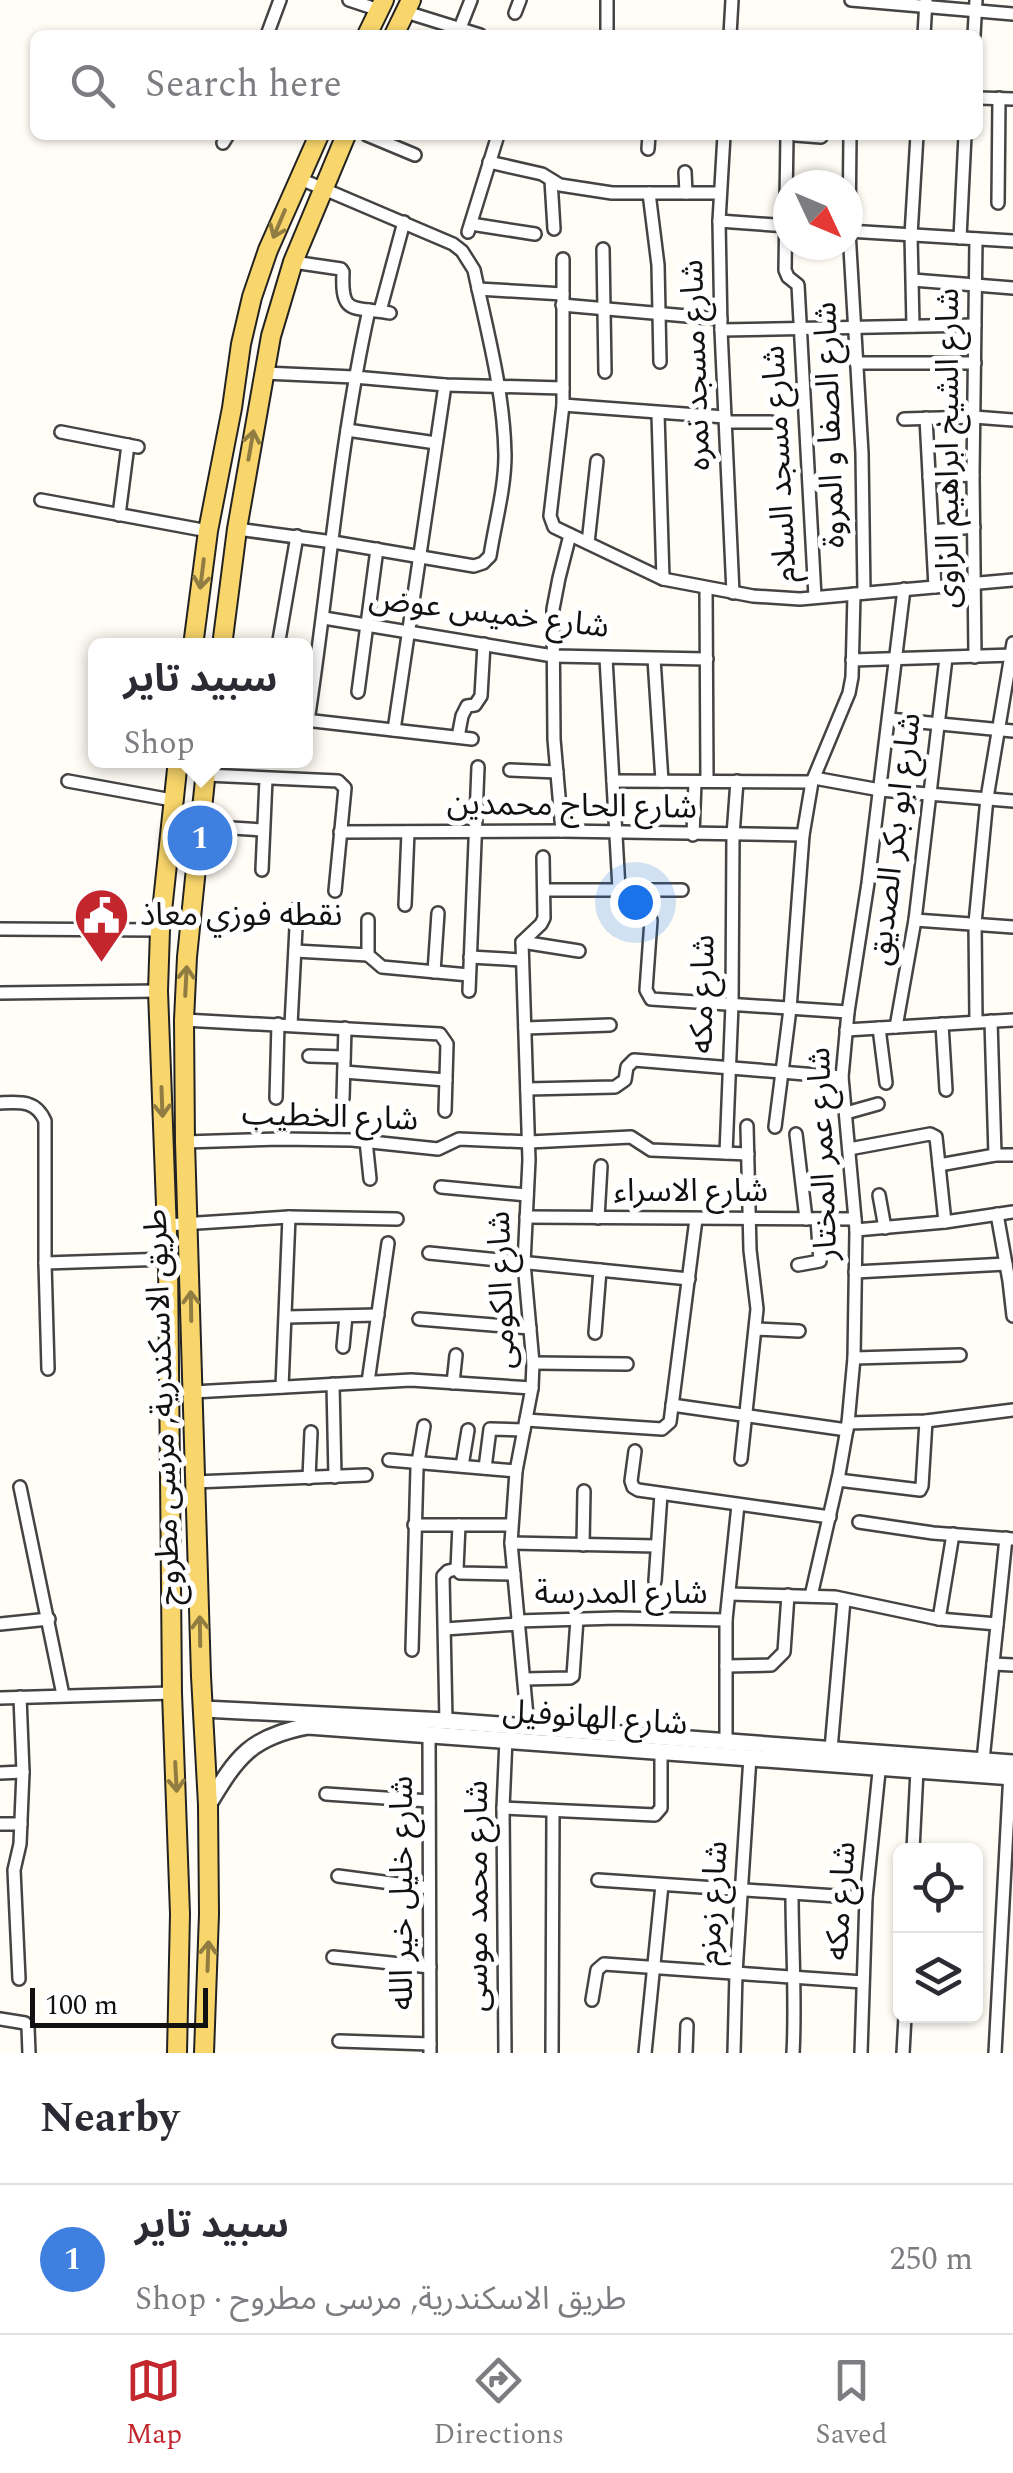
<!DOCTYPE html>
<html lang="en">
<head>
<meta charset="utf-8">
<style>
  :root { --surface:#fff; --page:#f2f2f3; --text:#2b2b33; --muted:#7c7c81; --line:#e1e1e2; --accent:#c4262e }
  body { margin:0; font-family:Spectral,"Noto Sans Arabic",serif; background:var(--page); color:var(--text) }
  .controls { position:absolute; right:30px; bottom:30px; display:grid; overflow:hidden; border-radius:15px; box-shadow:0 2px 8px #0004 }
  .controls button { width:90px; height:90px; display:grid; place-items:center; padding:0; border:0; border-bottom:2px solid var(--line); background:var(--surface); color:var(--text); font:50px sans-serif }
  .compass { position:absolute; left:773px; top:170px; width:90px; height:90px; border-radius:50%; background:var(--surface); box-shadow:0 2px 8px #0004; rotate:134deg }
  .scale { position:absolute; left:30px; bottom:25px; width:178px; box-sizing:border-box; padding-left:10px; border:5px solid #111; border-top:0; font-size:28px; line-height:35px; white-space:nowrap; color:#111; -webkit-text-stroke:8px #fff; paint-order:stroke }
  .you { position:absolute; left:635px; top:902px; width:35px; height:35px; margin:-25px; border:8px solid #fff; border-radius:50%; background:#1a73e8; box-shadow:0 0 0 15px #1a73e833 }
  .badge { display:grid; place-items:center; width:65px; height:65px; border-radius:50%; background:var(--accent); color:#fff; font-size:32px; font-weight:700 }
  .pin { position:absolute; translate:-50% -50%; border:5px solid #fff; box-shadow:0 2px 10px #0006 }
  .popup { position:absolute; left:88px; top:638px; width:225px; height:130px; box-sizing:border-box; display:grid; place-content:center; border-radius:15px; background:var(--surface); filter:drop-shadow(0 2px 8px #0005); font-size:32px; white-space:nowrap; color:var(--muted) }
  .popup b { font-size:38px; color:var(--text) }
  .popup::after { content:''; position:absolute; left:50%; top:100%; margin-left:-20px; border:20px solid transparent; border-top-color:var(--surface) }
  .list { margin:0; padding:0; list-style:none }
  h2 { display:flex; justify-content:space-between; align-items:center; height:130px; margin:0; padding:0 40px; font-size:42px }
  h2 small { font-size:32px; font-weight:400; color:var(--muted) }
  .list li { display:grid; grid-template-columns:65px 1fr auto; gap:30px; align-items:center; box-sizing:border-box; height:150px; padding:0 40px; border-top:2px solid var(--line) }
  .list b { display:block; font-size:38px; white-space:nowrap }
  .list p { margin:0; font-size:32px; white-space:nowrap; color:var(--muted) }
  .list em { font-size:32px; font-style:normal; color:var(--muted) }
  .icon { flex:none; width:55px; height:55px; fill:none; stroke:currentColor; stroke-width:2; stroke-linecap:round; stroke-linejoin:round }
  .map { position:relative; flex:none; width:1013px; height:2053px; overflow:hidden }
  .search { position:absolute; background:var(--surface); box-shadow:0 2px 8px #0004; left:30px; right:30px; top:30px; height:110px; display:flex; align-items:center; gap:25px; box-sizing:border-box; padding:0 35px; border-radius:15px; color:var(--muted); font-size:38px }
  .sheet { height:280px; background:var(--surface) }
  nav { display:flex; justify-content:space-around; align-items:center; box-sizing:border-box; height:140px; border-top:2px solid var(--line); background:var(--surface); font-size:28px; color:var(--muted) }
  nav a { display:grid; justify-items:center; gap:5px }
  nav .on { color:var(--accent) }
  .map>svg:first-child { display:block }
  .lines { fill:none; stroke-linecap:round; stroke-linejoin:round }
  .minor-casing { stroke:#444; stroke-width:16 }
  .tertiary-casing { stroke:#444; stroke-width:20 }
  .primary-casing { stroke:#222; stroke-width:22 }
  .minor { stroke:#fff; stroke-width:11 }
  .tertiary { stroke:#fff; stroke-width:15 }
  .primary { stroke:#f9d66b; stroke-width:18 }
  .oneway { stroke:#917d42 }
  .labels { text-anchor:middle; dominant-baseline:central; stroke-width:10; stroke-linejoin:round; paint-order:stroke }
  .street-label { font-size:32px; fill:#111; stroke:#fff }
  .poi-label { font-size:32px; fill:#111; stroke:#fff; text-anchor:start }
</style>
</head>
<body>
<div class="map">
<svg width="1013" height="2053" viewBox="0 0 1013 2053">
  <rect width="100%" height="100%" fill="#fffdf5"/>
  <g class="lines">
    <defs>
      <g id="minor">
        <path d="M349,0L379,10"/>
        <path d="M607,0V35"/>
        <path d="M851,0L1013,14"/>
        <path d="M406,12L480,35"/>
        <path d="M515,13L520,0"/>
        <path d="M458,33L471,0"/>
        <path d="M267,35L280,0"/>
        <path d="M730,35L732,0"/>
        <path d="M924,35L926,0"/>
        <path d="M974,35L976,0"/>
        <path d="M978,98L1013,99"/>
        <path d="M367,135L415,155"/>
        <path d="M724,135L719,221L721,330L733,593"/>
        <path d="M787,135L785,270L788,277L798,285L815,597"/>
        <path d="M795,135L821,137"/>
        <path d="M850,135L849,231L862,453L864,593"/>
        <path d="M223,143L228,135"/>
        <path d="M648,149L649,135"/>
        <path d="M489,162L542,174L560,185L612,193H719"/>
        <path d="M685,172L686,193"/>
        <path d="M551,180L554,229"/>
        <path d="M649,193L658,265L660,362"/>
        <path d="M998,203L999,98"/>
        <path d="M719,221L788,226"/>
        <path d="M471,224L535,234"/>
        <path d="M848,231L1013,241"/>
        <path d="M468,232L498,135"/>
        <path d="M960,238L965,135"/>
        <path d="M603,249L605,372"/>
        <path d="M563,259V405L550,516L554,527L663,579L753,596L800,599L1013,580"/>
        <path d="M293,262L341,269L343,272C341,316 352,306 390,313"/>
        <path d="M913,280L1013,288"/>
        <path d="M478,289L563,294"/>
        <path d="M562,305L721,319"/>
        <path d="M380,311L404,222"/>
        <path d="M913,326L911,235L917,135"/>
        <path d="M721,330L975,325"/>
        <path d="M856,363H975"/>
        <path d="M264,373L354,377L445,385L563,388"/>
        <path d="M563,405L725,417"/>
        <path d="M658,414L663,579"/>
        <path d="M926,418L935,587"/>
        <path d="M904,419L974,417L1013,420"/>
        <path d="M726,422H771"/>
        <path d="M347,430L436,443"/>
        <path d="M61,432L138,447"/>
        <path d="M929,477L973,475"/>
        <path d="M41,500L208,531"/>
        <path d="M119,515L128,445"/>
        <path d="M237,529L333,542L474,566L483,563L490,556C495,523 505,489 505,455C504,392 487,331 474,270L462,251L453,244L298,178"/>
        <path d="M932,531L974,527"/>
        <path d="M588,543L597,461"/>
        <path d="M706,588L707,781"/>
        <path d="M324,618L553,656L707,659"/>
        <path d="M278,646L297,536"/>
        <path d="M975,657L973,475L976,239"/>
        <path d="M606,658L619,889"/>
        <path d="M654,659L662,781"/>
        <path d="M852,660L1013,655"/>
        <path d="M358,692L377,549"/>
        <path d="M889,719L1013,731"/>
        <path d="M305,720L472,739"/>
        <path d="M308,721C329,584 339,445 369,310"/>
        <path d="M394,730L445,385"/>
        <path d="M458,737L462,716L467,706L475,705L481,696L484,644"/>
        <path d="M510,770L557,772"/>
        <path d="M206,775L338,781L345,788L335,891"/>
        <path d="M814,778L880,790L1013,801"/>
        <path d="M68,781L172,800"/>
        <path d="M613,781L812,782"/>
        <path d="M200,826L263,830"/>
        <path d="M562,831L554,739L553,609L559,578L570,535"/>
        <path d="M340,832L562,831L803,835"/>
        <path d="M693,835L695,782"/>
        <path d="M262,870L266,779"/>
        <path d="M545,890H682"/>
        <path d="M405,905L408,832"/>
        <path d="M368,920V955L382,967L469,975"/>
        <path d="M651,920L646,990L651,999L848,1012"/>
        <path d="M915,920L1013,927"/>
        <path d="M0,929L160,930"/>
        <path d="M522,942L579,951"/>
        <path d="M295,951L368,955"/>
        <path d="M470,957L522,960"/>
        <path d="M434,972L438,913"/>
        <path d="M469,991L478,767"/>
        <path d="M0,993L158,991"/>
        <path d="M184,1020L440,1034L447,1044L445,1111"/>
        <path d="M976,1021L975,923L987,798L1013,643"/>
        <path d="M991,1021L995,1155"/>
        <path d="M942,1024L946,1090"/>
        <path d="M291,1025L297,908"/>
        <path d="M896,1027L915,920L946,658"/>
        <path d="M525,1028L610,1025"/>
        <path d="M879,1028L886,1083"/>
        <path d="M846,1030L1013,1020"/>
        <path d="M309,1056L344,1057"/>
        <path d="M344,1072L446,1080"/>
        <path d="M527,1089L615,1087L625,1080L627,1067L634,1060L842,1077"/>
        <path d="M276,1098L278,1024"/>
        <path d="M343,1098L345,1028"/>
        <path d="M0,1103C20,1102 36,1100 45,1121V1263L48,1369"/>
        <path d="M846,1113L878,1104"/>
        <path d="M775,1127L790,1009L803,835L812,782L849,693L852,677L854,594"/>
        <path d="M796,1134L806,1219"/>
        <path d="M366,1141L370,1179"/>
        <path d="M185,1142L280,1139L352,1140L438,1149L459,1139L529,1142L631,1137L651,1150L748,1154"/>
        <path d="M849,1149L930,1134L936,1137L945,1222"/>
        <path d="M726,1153L732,1005L733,835L737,781"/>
        <path d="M939,1165L995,1155H1013"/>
        <path d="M441,1187L527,1195"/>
        <path d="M879,1195L885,1228"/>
        <path d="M997,1214L1009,1281L1013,1316"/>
        <path d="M526,1217L855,1219"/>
        <path d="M598,1218L601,1166"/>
        <path d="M166,1225L289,1217L397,1219"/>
        <path d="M856,1230L945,1222L1013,1212"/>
        <path d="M429,1253L689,1279"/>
        <path d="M45,1263L168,1259"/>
        <path d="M798,1265L820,1261L817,1219"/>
        <path d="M855,1272L1006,1264"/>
        <path d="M286,1317L378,1315"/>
        <path d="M419,1319L530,1328"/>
        <path d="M756,1329L799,1331"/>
        <path d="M595,1333L600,1270"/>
        <path d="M343,1347L346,1316"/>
        <path d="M854,1358L960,1355"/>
        <path d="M533,1363L627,1364"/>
        <path d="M368,1382L388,1243"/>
        <path d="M453,1383L456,1355"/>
        <path d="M333,1384L335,1477"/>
        <path d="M282,1387L289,1217"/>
        <path d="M193,1392L411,1380L532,1388"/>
        <path d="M672,1405L847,1430"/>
        <path d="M526,1420L662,1429L670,1422L696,1219"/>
        <path d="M848,1423L926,1421L1013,1410"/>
        <path d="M635,1451L631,1481L633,1487L638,1490L830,1517"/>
        <path d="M741,1459L757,1309L750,1250L747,1126"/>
        <path d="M389,1460L516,1471"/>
        <path d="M462,1466L468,1430"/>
        <path d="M485,1468L490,1429L524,1430"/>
        <path d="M309,1478L311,1432"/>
        <path d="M838,1480L920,1490L922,1486L926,1421"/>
        <path d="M195,1482L366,1475"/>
        <path d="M20,1487L63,1695"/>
        <path d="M859,1522L933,1533L1013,1539"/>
        <path d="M414,1525H511"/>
        <path d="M459,1525L457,1569L460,1573L514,1574"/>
        <path d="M511,1543L657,1546"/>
        <path d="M583,1545L584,1491"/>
        <path d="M655,1581L661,1494"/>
        <path d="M729,1594L835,1597L939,1619L997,1624"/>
        <path d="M811,1596L839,1474L848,1423L854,1358L856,1230L842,1077L848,1012L868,883L904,589"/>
        <path d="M939,1619L953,1534"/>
        <path d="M517,1621L617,1618L726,1620"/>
        <path d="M0,1624L49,1619"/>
        <path d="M445,1629L518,1624"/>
        <path d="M412,1650L417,1468L424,1426"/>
        <path d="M993,1664L1013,1665"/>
        <path d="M726,1666L771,1665L784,1652L788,1595"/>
        <path d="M524,1679L570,1678L573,1676L577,1619"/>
        <path d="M0,1698L172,1693"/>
        <path d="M446,1721L443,1576L448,1571L457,1569"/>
        <path d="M528,1727L511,1543L516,1471L532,1388L533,1363L524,1263L529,1160L522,942L541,924L544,918L543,857"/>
        <path d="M429,1733L430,2053"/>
        <path d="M726,1742V1620L738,1505"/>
        <path d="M831,1749L844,1600"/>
        <path d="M983,1760L1006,1538"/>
        <path d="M0,1773L23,1772"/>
        <path d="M326,1794L429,1801"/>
        <path d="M503,1808L655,1815L661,1808V1751"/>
        <path d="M0,1824H21"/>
        <path d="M913,1850L917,1770"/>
        <path d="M338,1876L429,1888"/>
        <path d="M598,1880L866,1898"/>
        <path d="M792,1894C792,1947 796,2000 793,2053"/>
        <path d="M333,1957L430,1967"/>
        <path d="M19,1979L14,1870L20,1844L23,1772L20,1697"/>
        <path d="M592,2000L597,1970L604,1964L863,1982"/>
        <path d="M0,2019L25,2023L28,2027L29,2053"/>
        <path d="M339,2041L430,2044"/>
        <path d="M505,2053L503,1808L506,1739"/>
        <path d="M552,2053L553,1811"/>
        <path d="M645,2053L662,1885"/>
        <path d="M686,2053L687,2025"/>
        <path d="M734,2053L736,1973L750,1757"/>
        <path d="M861,2053L866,1898L880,1762"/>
        <path d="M903,2053L905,2016"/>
        <path d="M995,2053L1010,1772"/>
      </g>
      <g id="tertiary">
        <path d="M203,1709L446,1721L1013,1763"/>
        <path d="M208,1805C237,1757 250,1737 308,1726L1013,1777"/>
      </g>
      <g id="primary">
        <path d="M367,35L384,0"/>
        <path d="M394,35L411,0"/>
        <path d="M193,646L208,531L232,408L241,344L252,297L268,250L319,135"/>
        <path d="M222,646L237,529L271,336L293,262L346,135"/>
        <path d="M177,2053L180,1914L172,1693L168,1259L158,991L160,930L178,760"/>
        <path d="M204,2053L209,1914L208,1805L201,1676L185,1142L184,1020L187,957L207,760"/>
      </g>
    </defs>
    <!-- minor casing -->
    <use href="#minor" class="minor-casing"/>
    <!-- tertiary casing -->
    <use href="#tertiary" class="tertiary-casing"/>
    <!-- primary casing -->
    <use href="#primary" class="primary-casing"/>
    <!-- minor -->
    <use href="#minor" class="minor"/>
    <!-- tertiary -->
    <use href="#tertiary" class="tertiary"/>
    <!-- primary -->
    <use href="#primary" class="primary"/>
  </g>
  <!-- one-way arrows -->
  <defs><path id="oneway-shaft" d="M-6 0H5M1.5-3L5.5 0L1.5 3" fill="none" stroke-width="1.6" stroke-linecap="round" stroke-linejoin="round" transform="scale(2.5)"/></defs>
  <g class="oneway">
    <use href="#oneway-shaft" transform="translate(279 224) rotate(113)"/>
    <use href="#oneway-shaft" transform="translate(251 445) rotate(-80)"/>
    <use href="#oneway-shaft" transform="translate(202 574) rotate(97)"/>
    <use href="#oneway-shaft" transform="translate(186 981) rotate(-87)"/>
    <use href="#oneway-shaft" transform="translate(162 1102) rotate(88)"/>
    <use href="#oneway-shaft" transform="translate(191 1306) rotate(-91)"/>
    <use href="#oneway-shaft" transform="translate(200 1631) rotate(-91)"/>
    <use href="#oneway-shaft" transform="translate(176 1777) rotate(87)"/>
    <use href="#oneway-shaft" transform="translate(208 1956) rotate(-88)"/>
  </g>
  <!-- icons -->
  <defs>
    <symbol id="civic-pin" viewBox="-11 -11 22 30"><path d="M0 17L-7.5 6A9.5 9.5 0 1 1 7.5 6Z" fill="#c4262e" stroke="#fff"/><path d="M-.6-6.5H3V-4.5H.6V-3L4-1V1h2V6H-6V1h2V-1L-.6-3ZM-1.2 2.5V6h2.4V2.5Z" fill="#fff"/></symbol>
  </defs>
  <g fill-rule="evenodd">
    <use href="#civic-pin" x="70" y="884" width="63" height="86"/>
  </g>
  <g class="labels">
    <!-- street labels -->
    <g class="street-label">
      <text transform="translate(696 365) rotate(-92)">شارع مسجد نمره</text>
      <text transform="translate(830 425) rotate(-92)">شارع الصفا و المروة</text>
      <text transform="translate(948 448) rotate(-90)">شارع الشيخ ابراهيم الزاوى</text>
      <text transform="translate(780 464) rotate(-93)">شارع مسجد السلام</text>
      <text transform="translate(489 613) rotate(7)">شارع خميس عوض</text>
      <text transform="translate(572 806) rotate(1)">شارع الحاج محمدين</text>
      <text transform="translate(895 839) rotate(-83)">شارع ابو بكر الصديق</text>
      <text transform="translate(703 994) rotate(-89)">شارع مكه</text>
      <text transform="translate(330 1117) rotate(2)">شارع الخطيب</text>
      <text transform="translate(823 1154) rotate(-92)">شارع عمر المختار</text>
      <text x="691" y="1191">شارع الاسراء</text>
      <text transform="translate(502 1290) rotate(-92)">شارع الكومى</text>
      <text transform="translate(163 1407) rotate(-92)">طريق الاسكندرية, مرسى مطروح</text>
      <text x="621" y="1593">شارع المدرسة</text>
      <text transform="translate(595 1718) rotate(4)">شارع الهانوفيل</text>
      <text transform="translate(402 1893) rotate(-90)">شارع خليل خير الله</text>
      <text transform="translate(477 1896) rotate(-90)">شارع محمد موسى</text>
      <text transform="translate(841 1901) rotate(-86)">شارع مكه</text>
      <text transform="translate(713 1903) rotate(-86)">شارع زمزم</text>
    </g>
    <!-- poi labels -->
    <g class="poi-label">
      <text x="140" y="915">نقطه فوزي معاذ</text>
    </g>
  </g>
</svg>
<div class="controls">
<button><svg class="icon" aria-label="locate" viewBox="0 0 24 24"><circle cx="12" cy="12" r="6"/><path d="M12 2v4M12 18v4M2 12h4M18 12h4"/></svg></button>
<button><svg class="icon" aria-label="layers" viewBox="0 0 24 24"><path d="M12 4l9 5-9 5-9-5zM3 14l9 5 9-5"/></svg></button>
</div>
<svg class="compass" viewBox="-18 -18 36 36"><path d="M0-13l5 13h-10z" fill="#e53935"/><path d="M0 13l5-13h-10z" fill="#7c7c81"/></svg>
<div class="scale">100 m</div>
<div class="you"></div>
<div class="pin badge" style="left:200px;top:838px;background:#3f7fe0">1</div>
<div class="popup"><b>سبيد تاير</b>Shop</div>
<div class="search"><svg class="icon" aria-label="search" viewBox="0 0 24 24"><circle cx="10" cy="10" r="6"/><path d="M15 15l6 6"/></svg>Search here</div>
</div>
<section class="sheet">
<h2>Nearby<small></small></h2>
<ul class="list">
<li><span class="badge" style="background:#3f7fe0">1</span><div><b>سبيد تاير</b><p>Shop · طريق الاسكندرية, مرسى مطروح</p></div><em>250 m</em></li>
</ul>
</section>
<nav>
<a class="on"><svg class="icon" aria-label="map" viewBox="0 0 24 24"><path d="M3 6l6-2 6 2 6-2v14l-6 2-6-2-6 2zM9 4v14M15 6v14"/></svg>Map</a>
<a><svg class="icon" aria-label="directions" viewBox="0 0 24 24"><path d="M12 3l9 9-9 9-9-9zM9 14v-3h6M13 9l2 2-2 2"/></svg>Directions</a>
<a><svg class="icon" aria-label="saved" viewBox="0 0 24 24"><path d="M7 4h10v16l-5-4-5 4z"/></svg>Saved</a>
</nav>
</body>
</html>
